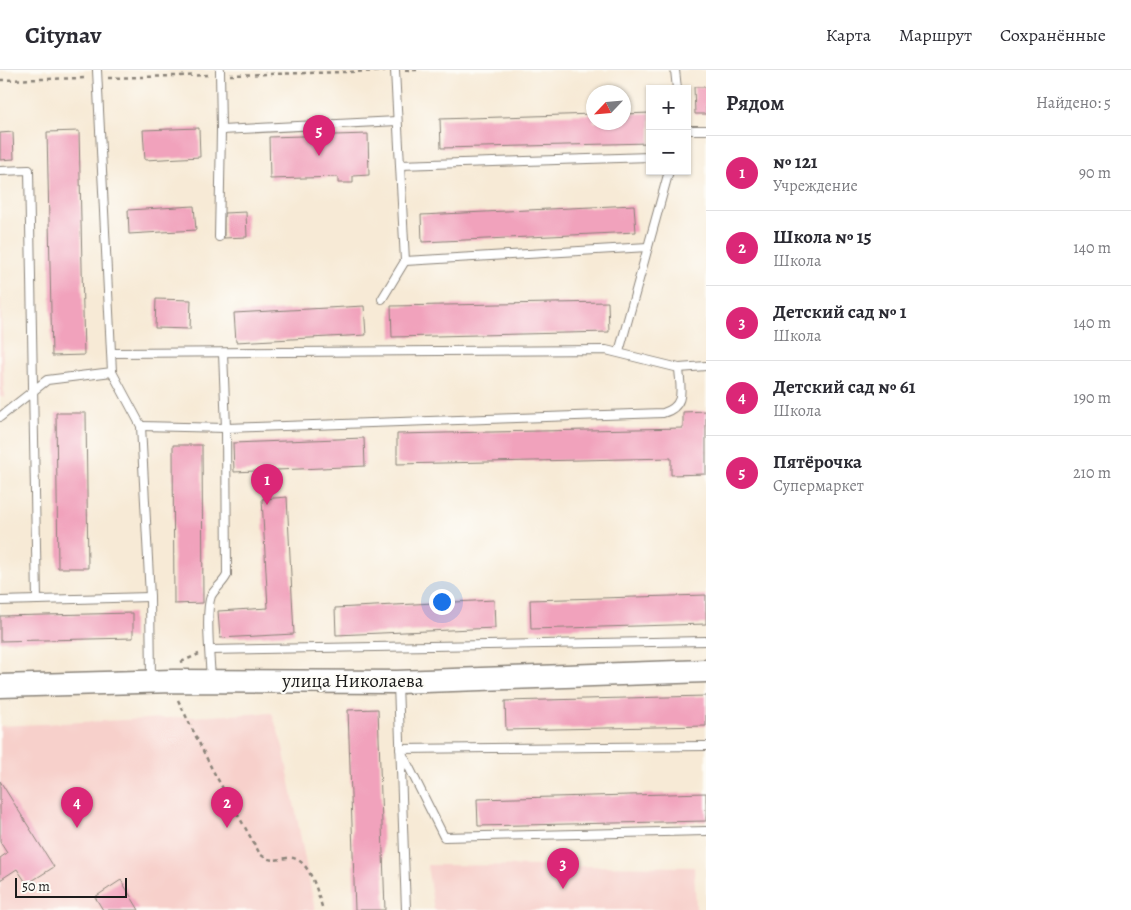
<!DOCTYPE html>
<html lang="ru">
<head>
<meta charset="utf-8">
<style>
  :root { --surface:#fff; --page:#f7f7f7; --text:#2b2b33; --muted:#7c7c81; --line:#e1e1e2; --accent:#db2777 }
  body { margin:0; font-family:Alegreya,serif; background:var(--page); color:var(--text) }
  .controls { position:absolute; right:15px; top:15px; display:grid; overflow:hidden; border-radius:0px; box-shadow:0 1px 4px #0004 }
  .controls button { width:45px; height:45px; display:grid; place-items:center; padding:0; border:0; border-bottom:1px solid var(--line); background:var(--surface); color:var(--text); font:25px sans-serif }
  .compass { position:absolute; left:586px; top:15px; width:45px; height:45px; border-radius:50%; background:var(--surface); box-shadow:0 1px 4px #0004; rotate:244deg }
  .scale { position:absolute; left:15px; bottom:12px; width:112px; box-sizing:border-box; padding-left:5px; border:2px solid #1c1c1c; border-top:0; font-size:14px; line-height:18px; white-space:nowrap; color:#1c1c1c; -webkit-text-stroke:4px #fdfcf7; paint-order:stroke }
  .you { position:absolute; left:441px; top:531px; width:18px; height:18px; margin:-12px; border:4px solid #fff; border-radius:50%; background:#1a73e8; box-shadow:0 0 0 8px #1a73e833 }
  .badge { display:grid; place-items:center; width:32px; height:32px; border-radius:50%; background:var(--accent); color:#fff; font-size:16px; font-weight:700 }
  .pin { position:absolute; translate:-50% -41px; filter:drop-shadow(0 1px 2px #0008) }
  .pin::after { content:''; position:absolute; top:26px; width:18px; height:15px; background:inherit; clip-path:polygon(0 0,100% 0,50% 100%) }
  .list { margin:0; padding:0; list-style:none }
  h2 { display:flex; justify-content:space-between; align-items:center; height:65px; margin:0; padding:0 20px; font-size:21px }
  h2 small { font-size:16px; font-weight:400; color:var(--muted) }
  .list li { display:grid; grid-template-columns:32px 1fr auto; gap:15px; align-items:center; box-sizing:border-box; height:75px; padding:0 20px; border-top:1px solid var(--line) }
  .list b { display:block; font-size:19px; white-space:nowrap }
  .list p { margin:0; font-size:16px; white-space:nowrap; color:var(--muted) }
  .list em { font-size:16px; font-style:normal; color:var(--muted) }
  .map { position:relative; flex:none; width:706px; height:840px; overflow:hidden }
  header { display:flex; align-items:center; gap:30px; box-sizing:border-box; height:70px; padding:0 25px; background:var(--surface); border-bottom:1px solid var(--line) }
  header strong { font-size:24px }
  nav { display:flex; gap:28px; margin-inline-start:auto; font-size:18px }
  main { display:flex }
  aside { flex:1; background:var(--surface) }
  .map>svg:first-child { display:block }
  .built { fill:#f7d0cb }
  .building { fill:#f1a2bc }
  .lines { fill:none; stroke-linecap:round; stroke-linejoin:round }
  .lane-casing { stroke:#8a8379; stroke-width:10 }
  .secondary-casing { stroke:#8a8379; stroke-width:25 }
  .path { stroke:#8a8379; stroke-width:2.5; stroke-dasharray:4 4; stroke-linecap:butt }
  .lane { stroke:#fff; stroke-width:8 }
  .secondary { stroke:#fff; stroke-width:22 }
  .labels { text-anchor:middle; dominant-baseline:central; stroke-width:4.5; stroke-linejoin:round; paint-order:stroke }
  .street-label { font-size:19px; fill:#1c1c1c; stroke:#fdfcf7 }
</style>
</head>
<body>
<header>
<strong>Citynav</strong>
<nav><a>Карта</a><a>Маршрут</a><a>Сохранённые</a></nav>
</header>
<main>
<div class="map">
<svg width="706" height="840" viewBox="0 0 706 840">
  <rect width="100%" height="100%" fill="#fdfcf7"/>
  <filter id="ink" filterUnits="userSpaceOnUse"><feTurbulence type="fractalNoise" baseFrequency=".02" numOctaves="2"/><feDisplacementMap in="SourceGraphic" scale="10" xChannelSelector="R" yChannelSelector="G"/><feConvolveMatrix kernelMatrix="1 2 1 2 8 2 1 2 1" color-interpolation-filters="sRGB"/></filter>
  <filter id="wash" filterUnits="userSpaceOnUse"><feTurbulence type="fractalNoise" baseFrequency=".0096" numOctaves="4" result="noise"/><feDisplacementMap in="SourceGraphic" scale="20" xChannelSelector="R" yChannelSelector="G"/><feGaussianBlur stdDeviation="1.12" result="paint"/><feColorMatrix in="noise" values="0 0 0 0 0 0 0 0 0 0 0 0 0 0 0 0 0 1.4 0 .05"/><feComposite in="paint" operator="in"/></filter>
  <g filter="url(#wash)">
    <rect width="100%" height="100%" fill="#f7ead6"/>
    <!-- built -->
    <g class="built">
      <path d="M0,204L4,327H0Z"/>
      <path d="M272,643L283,677L315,840H0V656Z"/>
      <path d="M427,795L694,797L696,840H434Z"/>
    </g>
    <g id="blocks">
      <!-- building -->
      <g class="building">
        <path d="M694,17H706V44H695Z"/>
        <path d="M650,43V73L441,78L440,49L594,44V52H624V44Z"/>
        <path d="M199,58L200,87L145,90L143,60Z"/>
        <path d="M79,61L84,285L52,286L47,62Z"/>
        <path d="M13,62L14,89L0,90V63Z"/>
        <path d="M368,64L369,105L353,106V113H338V107L270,109L269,67Z"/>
        <path d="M634,135L636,162L422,172L421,145Z"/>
        <path d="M194,136L196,160L129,164L128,140Z"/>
        <path d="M246,142L247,167L224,168V143Z"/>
        <path d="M156,229L191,230L190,259L155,258Z"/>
        <path d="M608,232L609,262L392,267L391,236Z"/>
        <path d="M364,236L366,265L236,272L234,243Z"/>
        <path d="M706,341V404L671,405V388L397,394V364L683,358V342Z"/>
        <path d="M56,343H86L88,498H58Z"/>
        <path d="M364,368L365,396L234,402L233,373Z"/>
        <path d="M173,375H202L203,533L174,534Z"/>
        <path d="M287,427L294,564L220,568L218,541L268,538L262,429Z"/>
        <path d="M706,525V554L531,559L530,530Z"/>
        <path d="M494,530L495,558L336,565L335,538Z"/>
        <path d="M133,543V568L0,571V546Z"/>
        <path d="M706,626V656L506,660L505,631Z"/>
        <path d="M378,639L385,840H355L348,640Z"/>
        <path d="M0,711L54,797L27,814L17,799L0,810V788L7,783L0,772Z"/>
        <path d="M706,723V751L478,756L477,729Z"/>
        <path d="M121,810L139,840H103L95,827Z"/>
      </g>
    </g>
  </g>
  <g filter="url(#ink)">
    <use href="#blocks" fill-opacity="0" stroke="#8a8379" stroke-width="1"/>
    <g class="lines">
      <defs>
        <g id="lane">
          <path d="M675,0L677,19"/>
          <path d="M221,60L397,51"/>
          <path d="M687,60H706"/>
          <path d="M400,95L650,87"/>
          <path d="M0,101L29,100L37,530"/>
          <path d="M219,167L221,60L220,0"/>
          <path d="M405,191L648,177"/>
          <path d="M382,229L405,191L395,0"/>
          <path d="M619,282L669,101"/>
          <path d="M112,283L606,280L679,298L706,296"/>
          <path d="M112,302L141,356L150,527L151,610"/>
          <path d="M0,347L47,310L112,302L97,0"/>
          <path d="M141,356L226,358L663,343C687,336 680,318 679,298"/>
          <path d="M0,531L150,527"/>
          <path d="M210,580L706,571"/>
          <path d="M211,609C210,589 205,542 211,526C215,518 223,514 227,505L226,358L223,283"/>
          <path d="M398,614L406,840"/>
          <path d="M706,676L400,679L444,767L706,761"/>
        </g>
        <path id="secondary" d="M0,616L173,611L397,612L706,601"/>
      </defs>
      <!-- lane casing -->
      <use href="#lane" class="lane-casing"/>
      <!-- secondary casing -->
      <use href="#secondary" class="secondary-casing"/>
      <!-- path -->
      <g class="path">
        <path d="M405,0H421"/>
        <path d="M230,5L385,1"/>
        <path d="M108,8L210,5"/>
        <path d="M0,10L87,8"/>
        <path d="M181,592L199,584"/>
        <path d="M178,630L212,699L260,784C270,792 275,790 287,788C309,784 318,824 323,840"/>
      </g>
      <!-- lane -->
      <use href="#lane" class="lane"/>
      <!-- secondary -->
      <use href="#secondary" class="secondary"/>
    </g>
  </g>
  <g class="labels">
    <!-- street labels -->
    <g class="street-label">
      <text x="353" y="611">улица Николаева</text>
    </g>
  </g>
</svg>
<div class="controls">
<button>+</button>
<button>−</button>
</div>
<svg class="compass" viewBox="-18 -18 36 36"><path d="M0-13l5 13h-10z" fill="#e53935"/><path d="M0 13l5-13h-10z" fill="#7c7c81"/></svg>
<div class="scale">50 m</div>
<div class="you"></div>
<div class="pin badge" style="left:267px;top:435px">1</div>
<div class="pin badge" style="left:227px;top:758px">2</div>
<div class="pin badge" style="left:563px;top:819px">3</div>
<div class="pin badge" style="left:77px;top:758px">4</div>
<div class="pin badge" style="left:319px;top:86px">5</div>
</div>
<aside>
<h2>Рядом<small>Найдено: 5</small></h2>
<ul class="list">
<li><span class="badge">1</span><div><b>№ 121</b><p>Учреждение</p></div><em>90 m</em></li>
<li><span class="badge">2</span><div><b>Школа № 15</b><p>Школа</p></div><em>140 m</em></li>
<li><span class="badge">3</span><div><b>Детский сад № 1</b><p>Школа</p></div><em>140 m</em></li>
<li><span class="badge">4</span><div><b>Детский сад № 61</b><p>Школа</p></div><em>190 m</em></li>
<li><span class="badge">5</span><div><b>Пятёрочка</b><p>Супермаркет</p></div><em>210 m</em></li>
</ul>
</aside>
</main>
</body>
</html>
